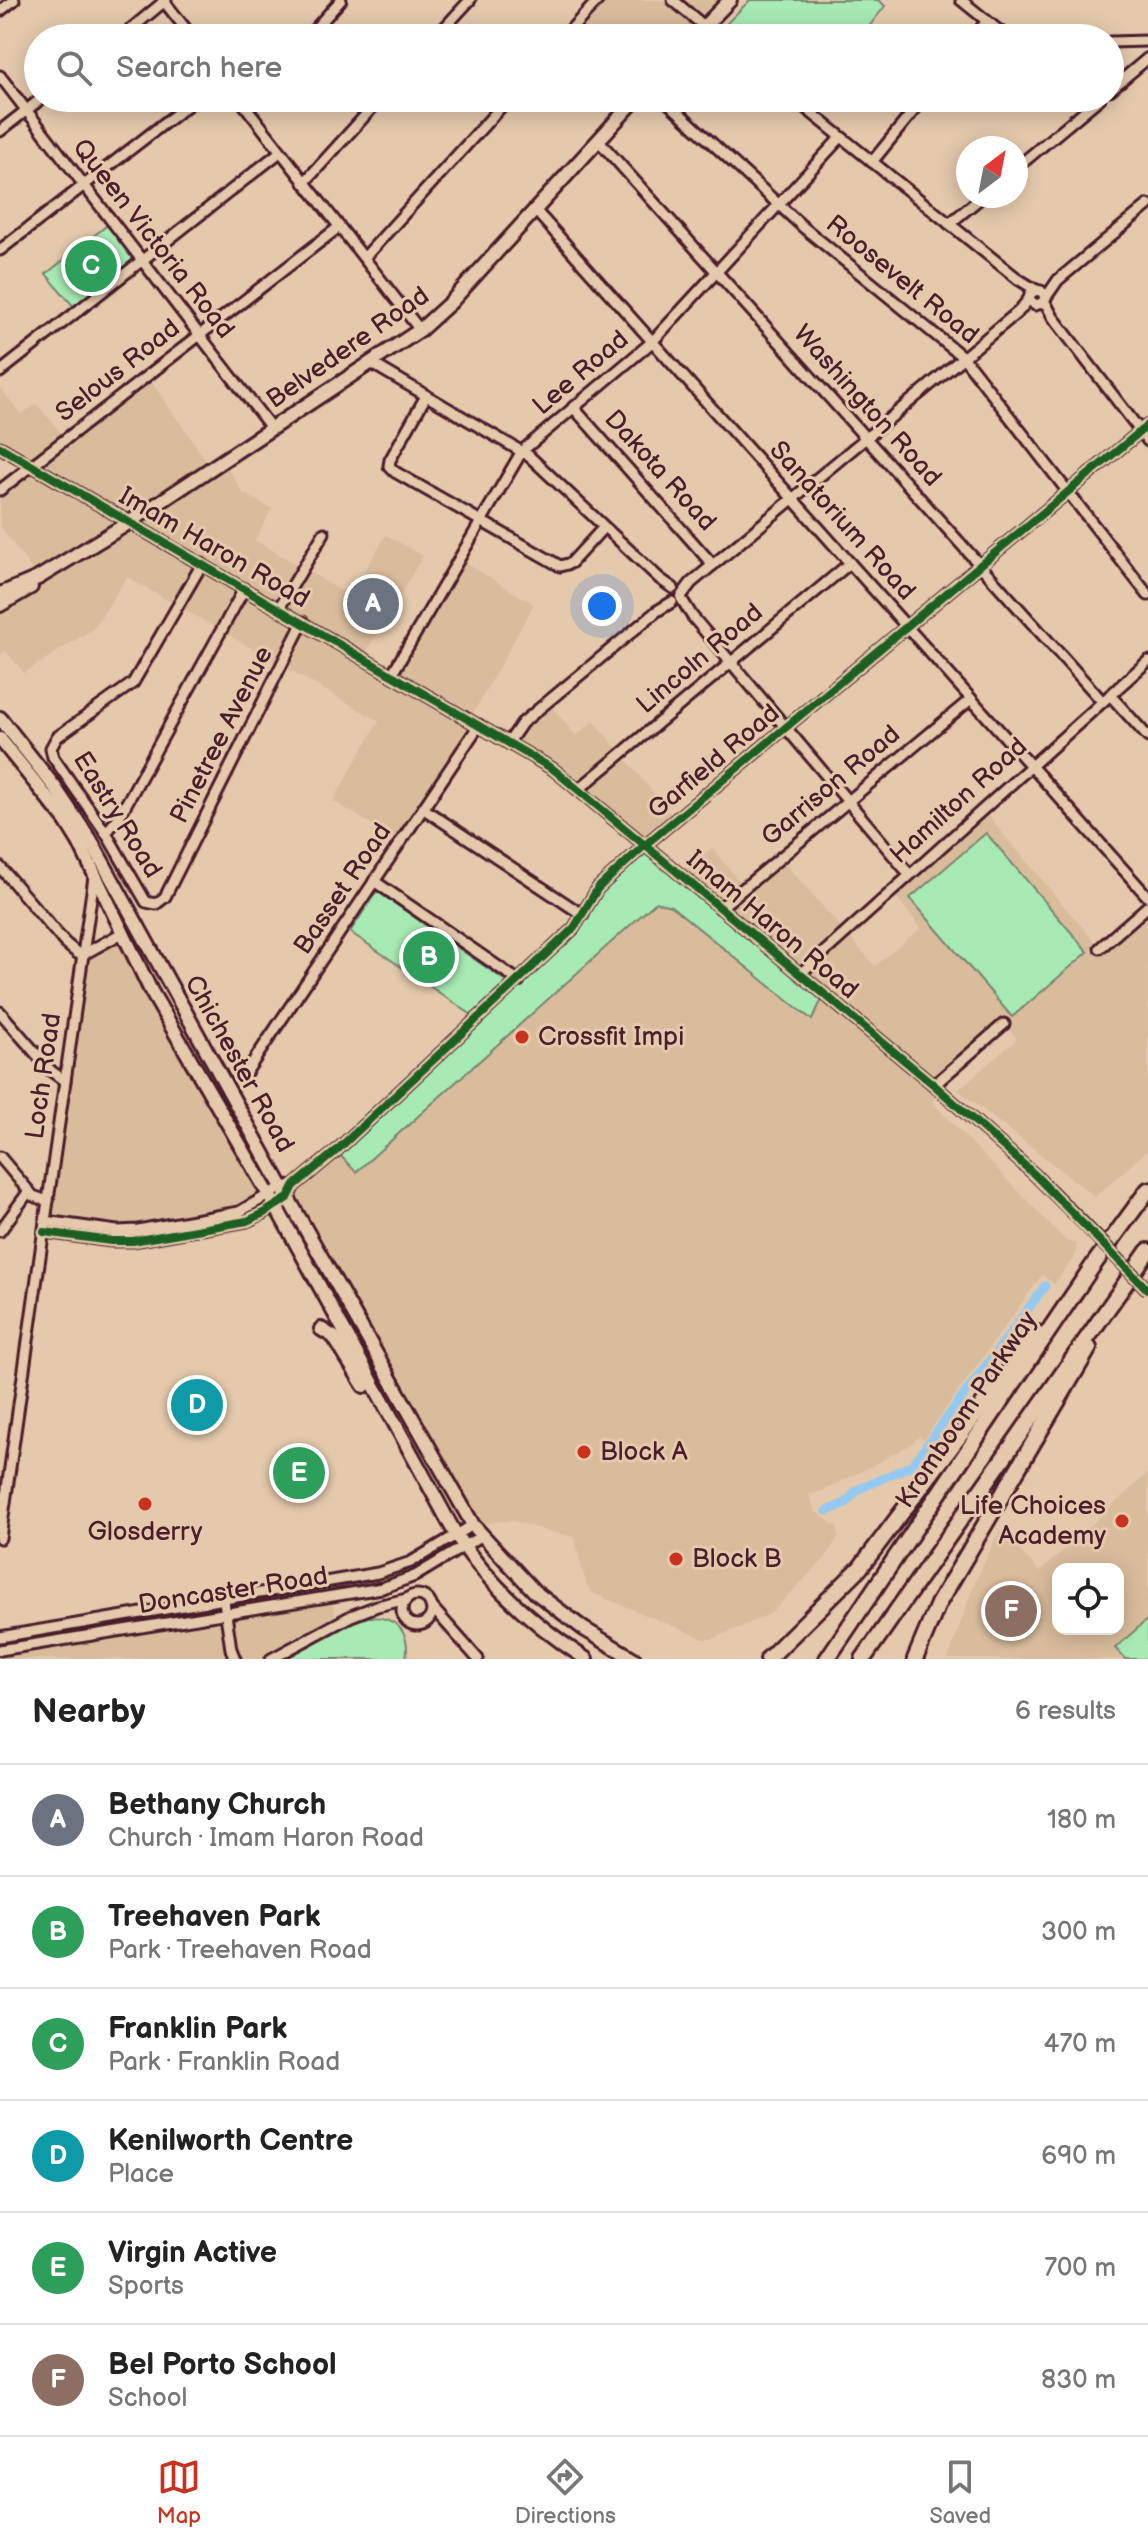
<!DOCTYPE html>
<html lang="en">
<head>
<meta charset="utf-8">
<style>
  :root { --surface:#fff; --page:#f6f6f6; --text:#222; --muted:#767676; --line:#e0e0e0; --accent:#c8321e }
  body { margin:0; font-family:"Balsamiq Sans",sans-serif; background:var(--page); color:var(--text) }
  .controls { position:absolute; right:24px; bottom:24px; display:grid; overflow:hidden; border-radius:16px; box-shadow:0 4px 20px #0003 }
  .controls button { width:72px; height:72px; display:grid; place-items:center; padding:0; border:0; border-bottom:2px solid var(--line); background:var(--surface); color:var(--text); font:40px sans-serif }
  .compass { position:absolute; left:956px; top:136px; width:72px; height:72px; border-radius:50%; background:var(--surface); box-shadow:0 4px 20px #0003; rotate:32deg }
  .you { position:absolute; left:602px; top:606px; width:28px; height:28px; margin:-20px; border:6px solid #fff; border-radius:50%; background:#1a73e8; box-shadow:0 0 0 12px #1a73e833 }
  .badge { display:grid; place-items:center; width:52px; height:52px; border-radius:50%; background:var(--accent); color:#fff; font-size:26px; font-weight:700 }
  .pin { position:absolute; translate:-50% -50%; border:4px solid #fff; box-shadow:0 2px 8px #0006 }
  .list { margin:0; padding:0; list-style:none }
  h2 { display:flex; justify-content:space-between; align-items:center; height:104px; margin:0; padding:0 32px; font-size:34px }
  h2 small { font-size:26px; font-weight:400; color:var(--muted) }
  .list li { display:grid; grid-template-columns:52px 1fr auto; gap:24px; align-items:center; box-sizing:border-box; height:112px; padding:0 32px; border-top:2px solid var(--line) }
  .list b { display:block; font-size:30px; white-space:nowrap }
  .list p { margin:0; font-size:26px; white-space:nowrap; color:var(--muted) }
  .list em { font-size:26px; font-style:normal; color:var(--muted) }
  .icon { flex:none; width:44px; height:44px; fill:none; stroke:currentColor; stroke-width:2; stroke-linecap:round; stroke-linejoin:round }
  .map { position:relative; flex:none; width:1148px; height:1659px; overflow:hidden }
  .search { position:absolute; background:var(--surface); box-shadow:0 4px 20px #0003; left:24px; right:24px; top:24px; height:88px; display:flex; align-items:center; gap:20px; box-sizing:border-box; padding:0 28px; border-radius:44px; color:var(--muted); font-size:30px }
  .sheet { height:776px; background:var(--surface) }
  nav { display:flex; justify-content:space-around; align-items:center; box-sizing:border-box; height:112px; border-top:2px solid var(--line); background:var(--surface); font-size:22px; color:var(--muted) }
  nav a { display:grid; justify-items:center; gap:4px }
  nav .on { color:var(--accent) }
  .map>svg:first-child { display:block }
  .built { fill:#d9bc9c; fill-rule:evenodd }
  .green { fill:#a8eab4; stroke:#798470; stroke-width:2 }
  .lines { fill:none; stroke-linecap:round; stroke-linejoin:round }
  .canal { stroke:#94c9f2; stroke-width:9 }
  .minor-casing { stroke:#4a1f2b; stroke-width:15 }
  .major-casing { stroke:#4a1f2b; stroke-width:18 }
  .highway-casing { stroke:#4a1f2b; stroke-width:20 }
  .minor { stroke:#e4c9ac; stroke-width:9 }
  .major { stroke:#e4c9ac; stroke-width:12 }
  .highway { stroke:#e4c9ac; stroke-width:14 }
  .minor-bridge-casing { stroke:#4a1f2b; stroke-width:15; stroke-linecap:butt }
  .minor-bridge { stroke:#e4c9ac; stroke-width:9 }
  .cycleway-casing { stroke:#e4c9ac; stroke-width:13 }
  .cycleway { stroke:#1b5e20; stroke-width:8 }
  .poi-dot { fill:#c8321e; stroke:#e4c9ac; stroke-width:3 }
  .labels { text-anchor:middle; dominant-baseline:central; stroke-width:6; stroke-linejoin:round; paint-order:stroke }
  .street-label { font-size:26px; fill:#4a1f2b; stroke:#e4c9ac }
  .poi-label { font-size:26px; fill:#4a1f2b; stroke:#e4c9ac; text-anchor:start }
</style>
</head>
<body>
<div class="map">
<svg width="1148" height="1659" viewBox="0 0 1148 1659">
  <rect width="100%" height="100%" fill="#e4c9ac"/>
  <filter id="ink" filterUnits="userSpaceOnUse"><feTurbulence type="fractalNoise" baseFrequency=".0125" numOctaves="2"/><feDisplacementMap in="SourceGraphic" scale="16" xChannelSelector="R" yChannelSelector="G"/><feConvolveMatrix kernelMatrix="1 2 1 2 8 2 1 2 1" color-interpolation-filters="sRGB"/></filter>
  <g filter="url(#ink)">
    <!-- built -->
    <g class="built">
      <path d="M598,0H730L693,38H563Z"/>
      <path d="M147,376L211,467L223,460L243,493L272,509L255,540L350,596L386,535L423,556L363,657L392,674L459,559L534,604L470,719L479,725L401,842L333,801L379,721L127,577L93,629L24,673L6,651L0,655V610L38,578L0,526V490L33,466L0,447V388L21,414L37,404L66,439Z"/>
      <path d="M548,702L576,736L594,721L676,820L645,845L578,790L509,742Z"/>
      <path d="M987,815L1103,952L1148,914V1150L1095,1197L958,1090L1017,1039L1005,1024L934,1085L933,1103L1066,1241L1077,1244L1075,1256L1054,1284L1042,1275L924,1439L919,1436L911,1444L872,1466L820,1492L809,1495L815,1511L837,1527L838,1537L826,1557L770,1614L712,1639H704L591,1592L586,1583L574,1537L546,1531L511,1520L473,1525L288,1198L336,1151L357,1172L656,902L671,906L812,1020L679,873L712,848L744,887L780,858L875,966L921,928L896,897Z"/>
      <path d="M122,933L275,1206L262,1214L133,1241L44,1232L84,954Z"/>
      <path d="M1148,1473V1659H948L973,1587L1000,1529L1040,1572ZM1058,1569H1118V1629H1058Z"/>
      <path d="M331,1598L337,1623L271,1659H0V1650Z"/>
    </g>
    <!-- green -->
    <g class="green">
      <path d="M750,0H878L885,6L860,38H730L726,35L725,25Z"/>
      <path d="M110,223L137,258L75,308L46,274Z"/>
      <path d="M986,833L1088,952L1012,1017L910,898Z"/>
      <path d="M645,845L824,995L812,1020L671,906L656,902L356,1172L336,1151L574,928L593,896Z"/>
      <path d="M377,891L507,982L472,1015L350,932Z"/>
      <path d="M368,1617C395,1616 411,1631 406,1659H285L354,1622Z"/>
      <path d="M1148,1619V1659H1125L1115,1648Z"/>
    </g>
    <g class="lines">
      <!-- canal -->
      <path class="canal" d="M827,1511L846,1503L857,1490L912,1465L1045,1286"/>
      <defs>
        <g id="minor">
          <path d="M163,0L193,38"/>
          <path d="M673,0L718,38"/>
          <path d="M961,0L1008,38"/>
          <path d="M0,11L14,0"/>
          <path d="M120,38L166,0"/>
          <path d="M307,38L341,0"/>
          <path d="M435,38L470,0"/>
          <path d="M563,38L598,0"/>
          <path d="M973,38L987,21"/>
          <path d="M1110,42L1148,41"/>
          <path d="M0,76L272,429"/>
          <path d="M1110,90L1148,58"/>
          <path d="M239,98L420,330"/>
          <path d="M663,98L803,227L964,358L1148,595"/>
          <path d="M793,98L1018,279L1036,290"/>
          <path d="M0,131L42,98"/>
          <path d="M598,140L1102,701"/>
          <path d="M872,162L924,98"/>
          <path d="M1016,168L1100,98"/>
          <path d="M304,183L381,98"/>
          <path d="M535,210L1148,897"/>
          <path d="M949,224L983,196"/>
          <path d="M0,250L197,98"/>
          <path d="M364,258L509,98"/>
          <path d="M1045,296L1041,291L1036,290L1030,294L1029,299L1035,305L1042,303L1058,280L1148,205"/>
          <path d="M1044,300L1053,317L1148,441"/>
          <path d="M371,363L529,456L660,579L673,588"/>
          <path d="M0,372L280,152"/>
          <path d="M426,396L390,460L389,466L395,472L560,566L571,563L604,527"/>
          <path d="M573,407L713,565"/>
          <path d="M0,447L553,769L934,1085L1034,1174L1081,1221"/>
          <path d="M0,490L339,227"/>
          <path d="M202,564L133,683L57,737L51,748L53,757L106,833L146,902L156,904L165,897L303,622"/>
          <path d="M682,595L691,583L1018,312L1029,299"/>
          <path d="M681,598L692,616L909,874"/>
          <path d="M279,608L324,533"/>
          <path d="M392,674L522,451L652,342L841,137"/>
          <path d="M1110,695L1148,737"/>
          <path d="M509,742L522,723L657,611L672,602"/>
          <path d="M578,790L850,563"/>
          <path d="M424,809L583,915"/>
          <path d="M106,833L119,817L244,589"/>
          <path d="M0,867L65,943L77,953L84,954"/>
          <path d="M374,881L519,981"/>
          <path d="M720,908L971,699"/>
          <path d="M1100,948L1148,906"/>
          <path d="M84,954L122,933"/>
          <path d="M800,974L1148,661"/>
          <path d="M0,1012L51,1071L65,1081"/>
          <path d="M243,1077L479,725"/>
          <path d="M934,1085L1004,1024"/>
          <path d="M0,1157L33,1196L48,1201"/>
          <path d="M45,1221L117,1231L138,1230L239,1212L282,1187L287,1186"/>
          <path d="M0,1231L29,1191"/>
          <path d="M44,1232L111,1241H133L247,1221L262,1214L288,1198L294,1186L336,1151L574,928L598,888L645,845L1148,425"/>
          <path d="M0,1538L94,877"/>
          <circle cx="417" cy="1610" r="15"/>
          <path d="M224,1601L231,1649L235,1659"/>
          <path d="M431,1606L478,1659"/>
          <path d="M0,1637L378,1573L411,1562L473,1525"/>
          <path d="M0,1650L382,1588L415,1576L481,1536"/>
          <path d="M271,1659L351,1616L377,1606L407,1599"/>
        </g>
        <g id="major">
          <path d="M693,38L730,0"/>
          <path d="M0,594L38,578L130,522L420,330L451,302L637,98"/>
          <path d="M0,605L31,587"/>
          <path d="M0,718L54,786L91,841L288,1198L473,1525L535,1592L584,1629L634,1659"/>
          <path d="M0,739L66,821L79,842L151,991L280,1214L456,1535C490,1586 535,1626 586,1659"/>
          <path d="M321,1329L334,1337L364,1386"/>
        </g>
        <g id="highway">
          <path d="M768,1659L860,1568L1037,1333"/>
          <path d="M827,1659L1094,1264L1148,1190"/>
          <path d="M863,1659L1148,1251"/>
          <path d="M915,1659L938,1604L1089,1348"/>
        </g>
      </defs>
      <!-- minor casing -->
      <use href="#minor" class="minor-casing"/>
      <!-- major casing -->
      <use href="#major" class="major-casing"/>
      <!-- highway casing -->
      <use href="#highway" class="highway-casing"/>
      <!-- minor -->
      <use href="#minor" class="minor"/>
      <!-- major -->
      <use href="#major" class="major"/>
      <!-- highway -->
      <use href="#highway" class="highway"/>
      <defs>
        <path id="minor-bridge" d="M1081,1221L1148,1290"/>
      </defs>
      <!-- minor-bridge casing -->
      <use href="#minor-bridge" class="minor-bridge-casing"/>
      <!-- minor-bridge -->
      <use href="#minor-bridge" class="minor-bridge"/>
      <defs>
        <g id="cycleway">
          <path d="M0,447L553,769L934,1085L1034,1174L1148,1290"/>
          <path d="M44,1232L111,1241H133L247,1221L262,1214L288,1198L294,1186L336,1151L574,928L598,888L645,845L1148,425"/>
        </g>
      </defs>
      <!-- cycleway casing -->
      <use href="#cycleway" class="cycleway-casing"/>
      <!-- cycleway -->
      <use href="#cycleway" class="cycleway"/>
    </g>
  </g>
  <!-- markers -->
  <g class="poi-dot">
    <circle cx="522" cy="1037" r="8"/>
    <circle cx="584" cy="1452" r="8"/>
    <circle cx="145" cy="1504" r="8"/>
    <circle cx="1122" cy="1521" r="8"/>
    <circle cx="676" cy="1559" r="8"/>
  </g>
  <g class="labels">
    <!-- street labels -->
    <g class="street-label">
      <text transform="translate(153 239) rotate(52)">Queen Victoria Road</text>
      <text transform="translate(902 280) rotate(39)">Roosevelt Road</text>
      <text transform="translate(348 348) rotate(-35)">Belvedere Road</text>
      <text transform="translate(118 371) rotate(-38)">Selous Road</text>
      <text transform="translate(581 373) rotate(-40)">Lee Road</text>
      <text transform="translate(867 406) rotate(48)">Washington Road</text>
      <text transform="translate(660 471) rotate(48)">Dakota Road</text>
      <text transform="translate(842 521) rotate(48)">Sanatorium Road</text>
      <text transform="translate(214 548) rotate(30)">Imam Haron Road</text>
      <text transform="translate(700 659) rotate(-40)">Lincoln Road</text>
      <text transform="translate(222 735) rotate(-63)">Pinetree Avenue</text>
      <text transform="translate(714 762) rotate(-40)">Garfield Road</text>
      <text transform="translate(831 786) rotate(-40)">Garrison Road</text>
      <text transform="translate(959 801) rotate(-42)">Hamilton Road</text>
      <text transform="translate(117 815) rotate(58)">Eastry Road</text>
      <text transform="translate(343 889) rotate(-56)">Basset Road</text>
      <text transform="translate(772 925) rotate(40)">Imam Haron Road</text>
      <text transform="translate(239 1064) rotate(61)">Chichester Road</text>
      <text transform="translate(44 1076) rotate(-82)">Loch Road</text>
      <text transform="translate(967 1410) rotate(-56)">Kromboom Parkway</text>
      <text transform="translate(233 1591) rotate(-9)">Doncaster Road</text>
    </g>
    <!-- poi labels -->
    <g class="poi-label">
      <text x="538" y="1037">Crossfit Impi</text>
      <text x="600" y="1452">Block A</text>
      <text x="1106" y="1506" text-anchor="end">Life Choices<tspan x="1106" dy="30">Academy</tspan></text>
      <text x="145" y="1532" text-anchor="middle">Glosderry</text>
      <text x="692" y="1559">Block B</text>
    </g>
  </g>
</svg>
<div class="controls">
<button><svg class="icon" aria-label="locate" viewBox="0 0 24 24"><circle cx="12" cy="12" r="6"/><path d="M12 2v4M12 18v4M2 12h4M18 12h4"/></svg></button>
</div>
<svg class="compass" viewBox="-18 -18 36 36"><path d="M0-13l5 13h-10z" fill="#e53935"/><path d="M0 13l5-13h-10z" fill="#767676"/></svg>
<div class="you"></div>
<div class="pin badge" style="left:373px;top:604px;background:#6b7280">A</div>
<div class="pin badge" style="left:429px;top:957px;background:#2e9e5b">B</div>
<div class="pin badge" style="left:91px;top:266px;background:#2e9e5b">C</div>
<div class="pin badge" style="left:197px;top:1405px;background:#0f9aa8">D</div>
<div class="pin badge" style="left:299px;top:1473px;background:#2e9e5b">E</div>
<div class="pin badge" style="left:1011px;top:1611px;background:#8d6e63">F</div>
<div class="search"><svg class="icon" aria-label="search" viewBox="0 0 24 24"><circle cx="10" cy="10" r="6"/><path d="M15 15l6 6"/></svg>Search here</div>
</div>
<section class="sheet">
<h2>Nearby<small>6 results</small></h2>
<ul class="list">
<li><span class="badge" style="background:#6b7280">A</span><div><b>Bethany Church</b><p>Church · Imam Haron Road</p></div><em>180 m</em></li>
<li><span class="badge" style="background:#2e9e5b">B</span><div><b>Treehaven Park</b><p>Park · Treehaven Road</p></div><em>300 m</em></li>
<li><span class="badge" style="background:#2e9e5b">C</span><div><b>Franklin Park</b><p>Park · Franklin Road</p></div><em>470 m</em></li>
<li><span class="badge" style="background:#0f9aa8">D</span><div><b>Kenilworth Centre</b><p>Place</p></div><em>690 m</em></li>
<li><span class="badge" style="background:#2e9e5b">E</span><div><b>Virgin Active</b><p>Sports</p></div><em>700 m</em></li>
<li><span class="badge" style="background:#8d6e63">F</span><div><b>Bel Porto School</b><p>School</p></div><em>830 m</em></li>
</ul>
</section>
<nav>
<a class="on"><svg class="icon" aria-label="map" viewBox="0 0 24 24"><path d="M3 6l6-2 6 2 6-2v14l-6 2-6-2-6 2zM9 4v14M15 6v14"/></svg>Map</a>
<a><svg class="icon" aria-label="directions" viewBox="0 0 24 24"><path d="M12 3l9 9-9 9-9-9zM9 14v-3h6M13 9l2 2-2 2"/></svg>Directions</a>
<a><svg class="icon" aria-label="saved" viewBox="0 0 24 24"><path d="M7 4h10v16l-5-4-5 4z"/></svg>Saved</a>
</nav>
</body>
</html>
